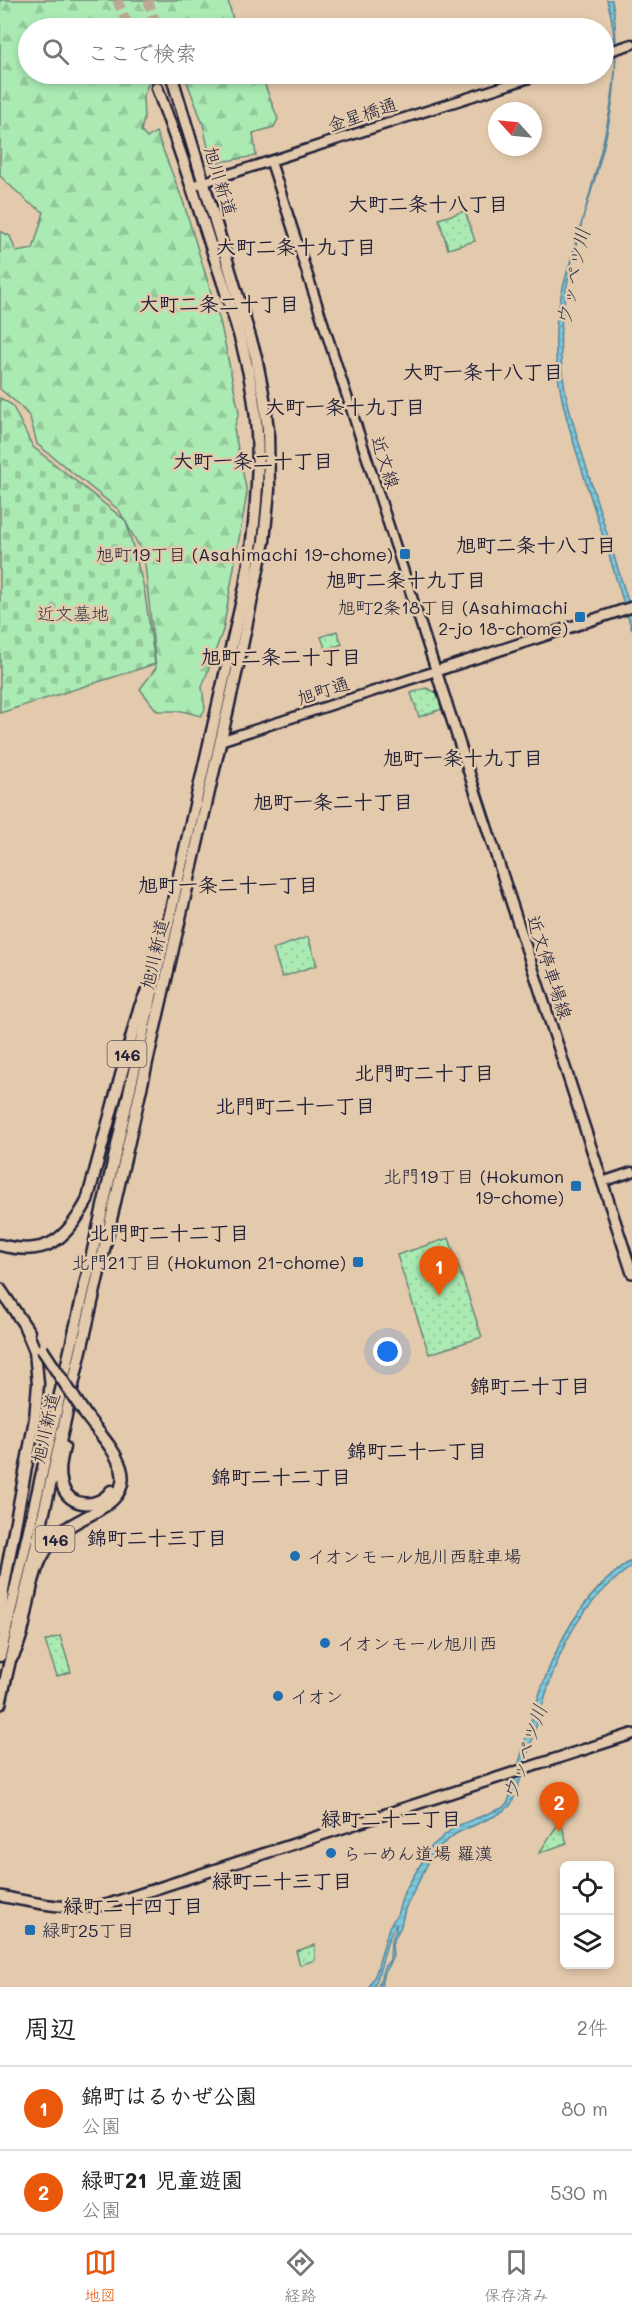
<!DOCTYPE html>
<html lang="ja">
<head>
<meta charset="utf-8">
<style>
  :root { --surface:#fff; --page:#f6f6f6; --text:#222; --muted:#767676; --line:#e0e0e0; --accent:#ea580c }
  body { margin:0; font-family:Mali,"Klee One",sans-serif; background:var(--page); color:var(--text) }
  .controls { position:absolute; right:18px; bottom:18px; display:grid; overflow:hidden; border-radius:9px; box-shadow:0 3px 9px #0003 }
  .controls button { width:54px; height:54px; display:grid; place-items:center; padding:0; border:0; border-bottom:2px solid var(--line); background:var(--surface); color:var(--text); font:30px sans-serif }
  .compass { position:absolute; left:488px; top:102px; width:54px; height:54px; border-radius:50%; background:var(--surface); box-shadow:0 3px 9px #0003; rotate:297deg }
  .you { position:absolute; left:388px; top:1352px; width:21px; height:21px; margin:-15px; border:4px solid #fff; border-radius:50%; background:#1a73e8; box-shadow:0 0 0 9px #1a73e833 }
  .badge { display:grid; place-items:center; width:39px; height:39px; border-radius:50%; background:var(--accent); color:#fff; font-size:20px; font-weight:700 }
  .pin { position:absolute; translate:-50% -50px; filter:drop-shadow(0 2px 3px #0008) }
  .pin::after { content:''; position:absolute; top:32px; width:21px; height:18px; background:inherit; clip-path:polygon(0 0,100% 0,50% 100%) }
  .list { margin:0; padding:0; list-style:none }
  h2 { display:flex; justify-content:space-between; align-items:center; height:78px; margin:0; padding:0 24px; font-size:26px }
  h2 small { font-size:20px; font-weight:400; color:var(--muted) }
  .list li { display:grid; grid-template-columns:39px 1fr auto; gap:18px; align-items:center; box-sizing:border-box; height:84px; padding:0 24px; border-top:2px solid var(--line) }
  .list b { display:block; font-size:22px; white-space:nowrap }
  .list p { margin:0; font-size:20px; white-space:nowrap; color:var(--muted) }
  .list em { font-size:20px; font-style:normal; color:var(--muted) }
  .icon { flex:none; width:33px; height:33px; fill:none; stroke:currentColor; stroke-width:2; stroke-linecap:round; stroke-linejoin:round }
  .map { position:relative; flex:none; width:632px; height:1987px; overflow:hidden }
  .search { position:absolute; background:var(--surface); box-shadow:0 3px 9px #0003; left:18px; right:18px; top:18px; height:66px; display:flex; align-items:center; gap:15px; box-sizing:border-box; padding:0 21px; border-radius:33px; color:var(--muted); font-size:22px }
  .sheet { height:246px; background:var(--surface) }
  nav { display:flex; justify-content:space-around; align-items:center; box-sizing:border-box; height:84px; border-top:2px solid var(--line); background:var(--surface); font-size:16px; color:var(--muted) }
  nav a { display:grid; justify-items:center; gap:3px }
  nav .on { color:var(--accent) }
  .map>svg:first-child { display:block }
  .forest { fill:url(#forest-firs); stroke:#668677; stroke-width:1.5 }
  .cemetery { fill:url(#cemetery-stones); stroke:#668677; stroke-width:1.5 }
  .park { fill:url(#park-dots); stroke:#668677; stroke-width:1.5 }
  .water { fill:url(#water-rules); stroke:#58869c; stroke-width:1.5 }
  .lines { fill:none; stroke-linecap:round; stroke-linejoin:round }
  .trunk-tunnel { stroke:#bda895; stroke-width:10; stroke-dasharray:10 5; stroke-linecap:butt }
  .tertiary-casing { stroke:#22223b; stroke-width:13 }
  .secondary-casing { stroke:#22223b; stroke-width:14 }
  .primary-casing { stroke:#22223b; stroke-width:15 }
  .trunk-casing { stroke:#22223b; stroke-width:15 }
  .tertiary { stroke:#e4caac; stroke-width:8 }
  .secondary { stroke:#e4caac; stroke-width:9 }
  .primary { stroke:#e4caac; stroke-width:10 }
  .trunk { stroke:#e4caac; stroke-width:10 }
  .primary-bridge-casing { stroke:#22223b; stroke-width:15; stroke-linecap:butt }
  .primary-bridge { stroke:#e4caac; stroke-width:10 }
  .poi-dot { fill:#1f6fb2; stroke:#e4caac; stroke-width:2 }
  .labels { text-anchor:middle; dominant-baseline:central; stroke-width:5; stroke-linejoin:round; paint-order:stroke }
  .shield { fill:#e4caac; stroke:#5c545d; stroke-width:1.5 }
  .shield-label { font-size:16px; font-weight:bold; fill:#22223b }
  .street-label { font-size:18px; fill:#22223b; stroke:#e4caac }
  .poi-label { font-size:18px; fill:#22223b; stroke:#e4caac; text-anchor:start }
  .park-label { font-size:18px; fill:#37404d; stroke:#e4caac }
  .neighbourhood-label { font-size:20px; font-weight:bold; fill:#22223b; stroke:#e4caac }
  .water-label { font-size:20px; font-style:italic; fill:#303b53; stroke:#e4caac }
</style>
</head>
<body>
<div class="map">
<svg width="632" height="1987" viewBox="0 0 632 1987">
  <defs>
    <pattern id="forest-firs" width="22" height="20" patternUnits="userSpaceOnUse" patternTransform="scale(1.5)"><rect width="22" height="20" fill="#abebb3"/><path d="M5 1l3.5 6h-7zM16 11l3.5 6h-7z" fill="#93c99b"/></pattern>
    <pattern id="cemetery-stones" width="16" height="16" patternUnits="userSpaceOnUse" patternTransform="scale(1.5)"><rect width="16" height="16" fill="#abebb3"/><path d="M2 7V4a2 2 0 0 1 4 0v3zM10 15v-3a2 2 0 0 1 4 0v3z" fill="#93c99b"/></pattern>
    <pattern id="park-dots" width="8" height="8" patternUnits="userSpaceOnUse" patternTransform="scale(1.5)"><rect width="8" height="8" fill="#abebb3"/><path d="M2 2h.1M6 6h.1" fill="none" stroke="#93c99b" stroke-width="1.8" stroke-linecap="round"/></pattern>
    <pattern id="water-rules" width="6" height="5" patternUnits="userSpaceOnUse" patternTransform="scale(1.5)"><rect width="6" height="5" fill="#7cc9dc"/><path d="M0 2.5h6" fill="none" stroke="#6bacbe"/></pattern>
  </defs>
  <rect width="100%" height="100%" fill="#e4caac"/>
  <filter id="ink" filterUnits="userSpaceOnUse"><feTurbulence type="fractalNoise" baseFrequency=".0167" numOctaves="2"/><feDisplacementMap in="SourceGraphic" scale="12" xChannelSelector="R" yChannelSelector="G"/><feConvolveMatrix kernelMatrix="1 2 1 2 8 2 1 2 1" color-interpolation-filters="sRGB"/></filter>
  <g filter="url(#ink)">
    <!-- forest -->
    <g class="forest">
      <path d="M0,0H228L235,28H28V74H152L143,97L144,119L141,131L147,138L156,132L183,201L221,325L239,412L234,429L247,493L223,630L202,687L205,709L201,716L182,711H157L140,689L156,668L144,555L119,510L37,444L30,417L17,403L0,389V231L10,236L16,252L33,249L44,212L29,203L0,176Z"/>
      <path d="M184,74L261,75L278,119L274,127L253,133L256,156L214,163L210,157L203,124Z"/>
    </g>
    <!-- cemetery -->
    <path class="cemetery" d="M0,398L12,405L33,447L126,521L144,588L155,664L0,713Z"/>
    <!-- park -->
    <g class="park">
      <path d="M465,211L475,241L448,249L439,219Z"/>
      <path d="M337,631L342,644L326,650L321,637Z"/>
      <path d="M426,688L437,693L442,709L419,717L411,693Z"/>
      <path d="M308,937L317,965L282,977L273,949Z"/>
      <path d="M449,1238L482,1337L429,1354L397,1255Z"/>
      <path d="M60,1636L71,1672L57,1676L45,1641Z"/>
      <path d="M560,1821L567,1843L539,1853Z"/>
      <path d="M315,1945V1960L300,1965L296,1951Z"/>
    </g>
    <!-- water -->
    <g class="water">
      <path d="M607,0H612C632,114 570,218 561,328C557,381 575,429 590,479C604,524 618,569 632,614V630C617,581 602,532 586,483C571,433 553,385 556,332C557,305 565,279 573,252C596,171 632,85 607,0Z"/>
      <path d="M632,1560V1566C562,1617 553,1672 529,1750C523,1768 519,1790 510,1806L497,1815L457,1833L434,1851L405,1909L401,1926L392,1944L393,1956L383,1976L381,1987H378L384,1967L390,1960L391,1941L396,1930V1925C384,1942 383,1967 374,1987H369L376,1973L389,1927L397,1915L404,1892L431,1847L454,1827L502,1808L508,1802C534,1715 550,1613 632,1560Z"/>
    </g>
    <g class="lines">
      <!-- trunk-tunnel -->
      <g class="trunk-tunnel">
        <path d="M117,0L129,28"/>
        <path d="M148,0L157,28"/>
        <path d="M150,74L157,88"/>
      </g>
      <defs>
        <g id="tertiary">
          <path d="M604,53L632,44"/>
          <path d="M192,186L542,74"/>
          <path d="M220,741L436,671L271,162"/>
          <path d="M602,1182L632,1172"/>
        </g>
        <g id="secondary">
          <path d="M632,607L436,671L632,1273"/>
          <path d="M0,1896C37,1903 72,1912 109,1904L632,1734"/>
        </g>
        <g id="primary">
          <path d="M0,1245C46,1257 66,1240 87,1201L139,1009L152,979"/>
          <path d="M0,1289L29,1332"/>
          <path d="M64,1447C61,1460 58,1472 62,1485C69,1508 98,1509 111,1491"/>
          <path d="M0,1629L3,1590L35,1419L38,1384L35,1351L25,1327"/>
          <path d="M13,1656C29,1625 26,1590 41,1559C46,1548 55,1538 64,1530C84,1514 132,1504 121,1468C115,1449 97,1431 85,1414"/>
        </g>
        <g id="trunk">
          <path d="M0,1656L245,587C254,535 260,485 257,433C254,372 233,313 214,256C196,199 178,143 157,88"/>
          <path d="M0,1704L238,665L264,541L269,490L268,430L264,398L256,357L171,74"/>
        </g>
      </defs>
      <!-- tertiary casing -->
      <use href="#tertiary" class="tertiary-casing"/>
      <!-- secondary casing -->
      <use href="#secondary" class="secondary-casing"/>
      <!-- primary casing -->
      <use href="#primary" class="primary-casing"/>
      <!-- trunk casing -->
      <use href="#trunk" class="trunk-casing"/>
      <!-- tertiary -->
      <use href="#tertiary" class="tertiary"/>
      <!-- secondary -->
      <use href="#secondary" class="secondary"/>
      <!-- primary -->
      <use href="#primary" class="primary"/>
      <!-- trunk -->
      <use href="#trunk" class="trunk"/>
      <defs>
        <path id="primary-bridge" d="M42,1349L85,1414"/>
      </defs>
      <!-- primary-bridge casing -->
      <use href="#primary-bridge" class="primary-bridge-casing"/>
      <!-- primary-bridge -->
      <use href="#primary-bridge" class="primary-bridge"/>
    </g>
  </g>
  <!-- markers -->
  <g class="poi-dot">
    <rect x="399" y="548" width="12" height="12" rx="3"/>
    <rect x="574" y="611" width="12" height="12" rx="3"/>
    <rect x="570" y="1180" width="12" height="12" rx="3"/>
    <rect x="352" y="1256" width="12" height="12" rx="3"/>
    <circle cx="295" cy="1556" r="6"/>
    <circle cx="325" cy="1643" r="6"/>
    <circle cx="278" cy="1696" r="6"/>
    <circle cx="331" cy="1853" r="6"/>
    <rect x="24" y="1924" width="12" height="12" rx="3"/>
  </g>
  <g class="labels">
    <!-- shield labels -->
    <g class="shield">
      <rect x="107.5" y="1041" width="39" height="26" rx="4.5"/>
      <rect x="35.5" y="1526" width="39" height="26" rx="4.5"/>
    </g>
    <g class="shield-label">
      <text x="127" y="1054">146</text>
      <text x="55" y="1539">146</text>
    </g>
    <!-- street labels -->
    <g class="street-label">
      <text transform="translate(362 114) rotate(-18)">金星橋通</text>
      <text transform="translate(221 181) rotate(73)">旭川新道</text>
      <text transform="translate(386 462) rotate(72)">近文線</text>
      <text transform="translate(323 690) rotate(-18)">旭町通</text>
      <text transform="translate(154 954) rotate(-77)">旭川新道</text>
      <text transform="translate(550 967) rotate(72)">近文停車場線</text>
      <text transform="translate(45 1428) rotate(-77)">旭川新道</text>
    </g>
    <!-- poi labels -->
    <g class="poi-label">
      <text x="393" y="554" text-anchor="end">旭町19丁目 (Asahimachi 19-chome)</text>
      <text x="568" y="607" text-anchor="end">旭町2条18丁目 (Asahimachi<tspan x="568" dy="21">2-jo 18-chome)</tspan></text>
      <text x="564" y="1176" text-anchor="end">北門19丁目 (Hokumon<tspan x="564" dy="21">19-chome)</tspan></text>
      <text x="346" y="1262" text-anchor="end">北門21丁目 (Hokumon 21-chome)</text>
      <text x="307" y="1556">イオンモール旭川西駐車場</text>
      <text x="337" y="1643">イオンモール旭川西</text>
      <text x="290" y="1696">イオン</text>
      <text x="343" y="1853">らーめん道場 羅漢</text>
      <text x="42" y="1930">緑町25丁目</text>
    </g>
    <!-- park labels -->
    <g class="park-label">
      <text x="73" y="613">近文墓地</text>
    </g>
    <!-- neighbourhood labels -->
    <g class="neighbourhood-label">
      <text x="428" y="203">大町二条十八丁目</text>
      <text x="296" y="246">大町二条十九丁目</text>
      <text x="219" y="303">大町二条二十丁目</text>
      <text x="483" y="371">大町一条十八丁目</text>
      <text x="345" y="406">大町一条十九丁目</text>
      <text x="253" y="460">大町一条二十丁目</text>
      <text x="536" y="544">旭町二条十八丁目</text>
      <text x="406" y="579">旭町二条十九丁目</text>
      <text x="281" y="656">旭町二条二十丁目</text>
      <text x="463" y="757">旭町一条十九丁目</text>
      <text x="333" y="801">旭町一条二十丁目</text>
      <text x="228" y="884">旭町一条二十一丁目</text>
      <text x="424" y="1072">北門町二十丁目</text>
      <text x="295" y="1105">北門町二十一丁目</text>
      <text x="169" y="1232">北門町二十二丁目</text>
      <text x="530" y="1385">錦町二十丁目</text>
      <text x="417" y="1450">錦町二十一丁目</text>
      <text x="281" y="1476">錦町二十二丁目</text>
      <text x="157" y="1537">錦町二十三丁目</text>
      <text x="391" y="1818">緑町二十二丁目</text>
      <text x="282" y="1880">緑町二十三丁目</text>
      <text x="133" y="1905">緑町二十四丁目</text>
    </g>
    <!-- water labels -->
    <g class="water-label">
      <text transform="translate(572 277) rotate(-78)">ウッペツ川</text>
      <text transform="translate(524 1752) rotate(-71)">ウッペツ川</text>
    </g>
  </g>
</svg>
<div class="controls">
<button><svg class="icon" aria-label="locate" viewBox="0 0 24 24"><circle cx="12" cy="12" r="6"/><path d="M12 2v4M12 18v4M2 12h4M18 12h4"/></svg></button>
<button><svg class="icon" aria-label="layers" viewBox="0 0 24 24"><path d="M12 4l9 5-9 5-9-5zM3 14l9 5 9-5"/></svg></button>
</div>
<svg class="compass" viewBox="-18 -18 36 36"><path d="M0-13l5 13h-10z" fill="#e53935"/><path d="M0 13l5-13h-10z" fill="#767676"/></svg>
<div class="you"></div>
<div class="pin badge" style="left:439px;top:1296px">1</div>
<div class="pin badge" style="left:559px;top:1832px">2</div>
<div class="search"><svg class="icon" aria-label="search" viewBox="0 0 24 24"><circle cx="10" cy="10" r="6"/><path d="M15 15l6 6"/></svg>ここで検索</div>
</div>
<section class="sheet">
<h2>周辺<small>2件</small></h2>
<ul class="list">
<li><span class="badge">1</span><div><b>錦町はるかぜ公園</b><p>公園</p></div><em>80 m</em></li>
<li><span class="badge">2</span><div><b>緑町21 児童遊園</b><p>公園</p></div><em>530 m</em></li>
</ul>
</section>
<nav>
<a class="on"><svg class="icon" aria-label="map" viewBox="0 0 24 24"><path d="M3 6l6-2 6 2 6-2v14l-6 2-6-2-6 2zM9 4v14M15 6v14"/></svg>地図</a>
<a><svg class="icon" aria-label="directions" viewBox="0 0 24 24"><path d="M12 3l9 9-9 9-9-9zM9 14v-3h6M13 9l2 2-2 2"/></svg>経路</a>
<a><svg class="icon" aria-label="saved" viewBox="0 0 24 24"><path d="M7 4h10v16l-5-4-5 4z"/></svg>保存済み</a>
</nav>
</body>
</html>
